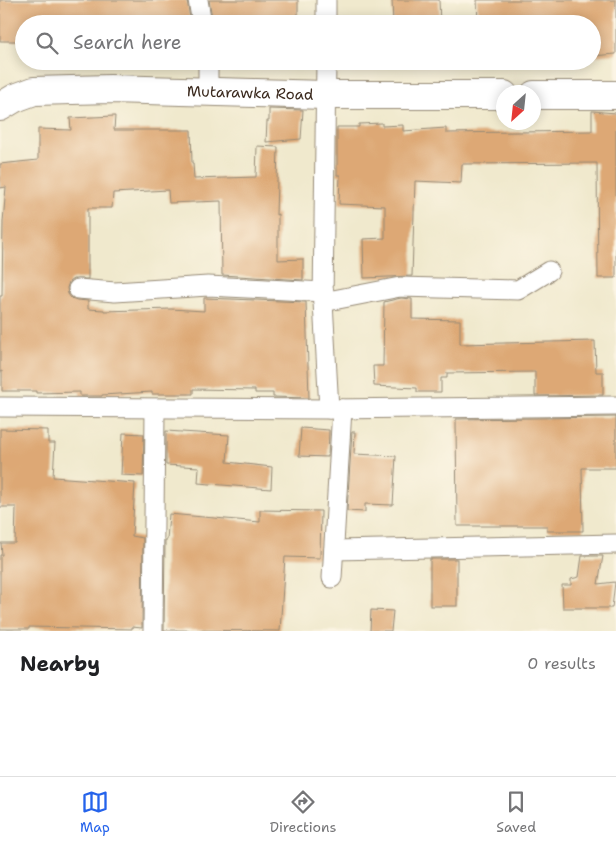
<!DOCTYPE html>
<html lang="en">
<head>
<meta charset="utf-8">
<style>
  :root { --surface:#fff; --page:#f2f2f2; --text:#202124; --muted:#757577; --line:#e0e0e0; --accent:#2563eb }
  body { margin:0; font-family:"Shantell Sans",sans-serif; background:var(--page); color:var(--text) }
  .compass { position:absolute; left:496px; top:85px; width:45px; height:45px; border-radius:50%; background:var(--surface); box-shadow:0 2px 12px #0003; rotate:207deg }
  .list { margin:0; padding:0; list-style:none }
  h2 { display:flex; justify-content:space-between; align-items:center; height:65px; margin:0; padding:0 20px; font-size:21px }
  h2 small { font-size:16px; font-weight:400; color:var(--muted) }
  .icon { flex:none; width:28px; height:28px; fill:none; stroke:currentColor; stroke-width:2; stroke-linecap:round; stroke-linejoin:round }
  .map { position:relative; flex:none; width:616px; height:631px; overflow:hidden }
  .search { position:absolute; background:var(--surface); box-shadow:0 2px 12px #0003; left:15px; right:15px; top:15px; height:55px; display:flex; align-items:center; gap:12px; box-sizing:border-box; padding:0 18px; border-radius:28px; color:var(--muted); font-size:19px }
  .sheet { height:145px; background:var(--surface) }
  nav { display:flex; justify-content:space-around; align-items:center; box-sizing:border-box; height:70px; border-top:1px solid var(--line); background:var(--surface); font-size:14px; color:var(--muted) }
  nav a { display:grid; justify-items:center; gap:2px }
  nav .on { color:var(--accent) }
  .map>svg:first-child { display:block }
  .building { fill:#dda875 }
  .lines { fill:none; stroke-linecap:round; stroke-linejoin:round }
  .street-casing { stroke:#968a76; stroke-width:21 }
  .secondary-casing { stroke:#968a76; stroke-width:30 }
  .street { stroke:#fff; stroke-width:19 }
  .secondary { stroke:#fff; stroke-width:28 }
  .labels { text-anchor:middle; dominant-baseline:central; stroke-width:4; stroke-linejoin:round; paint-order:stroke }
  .street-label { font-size:15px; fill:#3b2a1e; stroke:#fcf5e5 }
</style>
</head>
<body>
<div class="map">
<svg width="616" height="631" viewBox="0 0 616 631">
  <rect width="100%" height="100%" fill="#fcf5e5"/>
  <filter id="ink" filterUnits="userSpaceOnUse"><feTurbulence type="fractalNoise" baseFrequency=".02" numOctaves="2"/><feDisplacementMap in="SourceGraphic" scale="10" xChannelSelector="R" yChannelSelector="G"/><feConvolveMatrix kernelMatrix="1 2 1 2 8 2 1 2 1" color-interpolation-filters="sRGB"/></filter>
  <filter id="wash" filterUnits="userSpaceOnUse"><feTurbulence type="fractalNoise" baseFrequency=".0096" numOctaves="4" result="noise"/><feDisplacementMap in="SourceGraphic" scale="20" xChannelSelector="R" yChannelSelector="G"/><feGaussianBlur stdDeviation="1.12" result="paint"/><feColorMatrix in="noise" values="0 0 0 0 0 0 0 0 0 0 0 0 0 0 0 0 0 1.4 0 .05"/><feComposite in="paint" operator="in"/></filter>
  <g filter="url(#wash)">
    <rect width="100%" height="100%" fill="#f0e9cd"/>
    <g id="blocks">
      <!-- building -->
      <g class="building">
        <path d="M0,0H187L191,24H24V41H0Z"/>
        <path d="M209,0H298V24H213Z"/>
        <path d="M392,0H439L440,24H393Z"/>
        <path d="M477,0H616V54L592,56V24H478Z"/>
        <path d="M269,109L303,110L301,139L266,142L267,121H269Z"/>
        <path d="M592,111L616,113V278H598L597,163L462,164L461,183L415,181L412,276L364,278L363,239L385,238V206L339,204L340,175H337V127H359V124L382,123V126L403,125V131L446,128V133L592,131Z"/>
        <path d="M115,116L114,130H191L192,163H193L194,179L256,177L257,146L278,147L276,215L278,214V260L303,259V280L222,275L221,201L169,203L168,190L113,193L112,208H88V279H73L69,282L67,288L68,294L71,298L77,300L88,301V309L104,310V311L171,309L204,311V298L306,302L309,398L273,397V393H255V390L193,389V394H152V392L102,395V396H80V392L36,393V391H2V371L0,372V296H2L3,222L6,187L0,188V164L38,160V129L71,130L70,118Z"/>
        <path d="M401,298L412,299V319L460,320V344L595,341L596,372H603V395L535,396V372L447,373V378H441V392H417V388L374,386L373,366H383L384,302Z"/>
        <path d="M616,417V468H582L583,531H547V526H457L456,419Z"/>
        <path d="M301,428L329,430L328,457L299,456Z"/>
        <path d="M0,429L48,430V443H55L53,477L135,483L132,536L143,538L142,628L132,627V629L29,627V629H0V555H2L1,543H15L16,507H0Z"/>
        <path d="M166,431L229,435L227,462L272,467L271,489L198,483L199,467L166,465Z"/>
        <path d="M352,432H355L354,454L396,456L393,505L365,504V512L347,511Z"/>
        <path d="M123,433L144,434L143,476L121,475Z"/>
        <path d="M260,510L321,511L320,558L285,557L280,631L164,630L165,540H167L169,514L260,522Z"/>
        <path d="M582,556H603L598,584L615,582L612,608H563L562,585H571V579L579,577Z"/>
        <rect x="430" y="559" width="27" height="47"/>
        <path d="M371,610L393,611L391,631H370Z"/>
      </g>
    </g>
  </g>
  <g filter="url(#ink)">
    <use href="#blocks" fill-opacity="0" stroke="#968a76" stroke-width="1"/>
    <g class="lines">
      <defs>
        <g id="street">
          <path d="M198,0L202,24"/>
          <path d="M326,24V0"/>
          <path d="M208,61V92"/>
          <path d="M326,61L323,302L329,409"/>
          <path d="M78,289L115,292L208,286L324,292"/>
          <path d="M323,302L400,287L518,290L549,271"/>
          <path d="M0,407L329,409L616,406"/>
          <path d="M334,550L616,544"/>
          <path d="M332,578L342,409"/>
          <path d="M153,631L155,409"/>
        </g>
        <g id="secondary">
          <path d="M534,95H616"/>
          <path id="s1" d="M0,107L15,98L34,91L110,89L325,95H504"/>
        </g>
      </defs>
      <!-- street casing -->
      <use href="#street" class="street-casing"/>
      <!-- secondary casing -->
      <use href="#secondary" class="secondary-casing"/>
      <!-- street -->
      <use href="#street" class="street"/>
      <!-- secondary -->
      <use href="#secondary" class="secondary"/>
    </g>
  </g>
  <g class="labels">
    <!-- street labels -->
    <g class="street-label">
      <text stroke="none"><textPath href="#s1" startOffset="254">Mutarawka Road</textPath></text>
    </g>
  </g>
</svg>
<svg class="compass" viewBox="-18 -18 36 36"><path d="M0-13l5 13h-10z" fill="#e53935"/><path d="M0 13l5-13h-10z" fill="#757577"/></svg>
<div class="search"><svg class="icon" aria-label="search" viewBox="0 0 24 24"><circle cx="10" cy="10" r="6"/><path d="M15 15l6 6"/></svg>Search here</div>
</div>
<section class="sheet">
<h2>Nearby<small>0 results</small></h2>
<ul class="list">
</ul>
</section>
<nav>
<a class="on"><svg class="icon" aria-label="map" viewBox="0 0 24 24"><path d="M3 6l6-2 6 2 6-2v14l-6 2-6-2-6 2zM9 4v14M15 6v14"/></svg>Map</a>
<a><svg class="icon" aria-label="directions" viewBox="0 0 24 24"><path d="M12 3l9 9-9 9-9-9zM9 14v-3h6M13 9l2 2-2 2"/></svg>Directions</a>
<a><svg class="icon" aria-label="saved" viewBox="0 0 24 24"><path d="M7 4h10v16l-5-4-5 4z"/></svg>Saved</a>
</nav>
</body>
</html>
